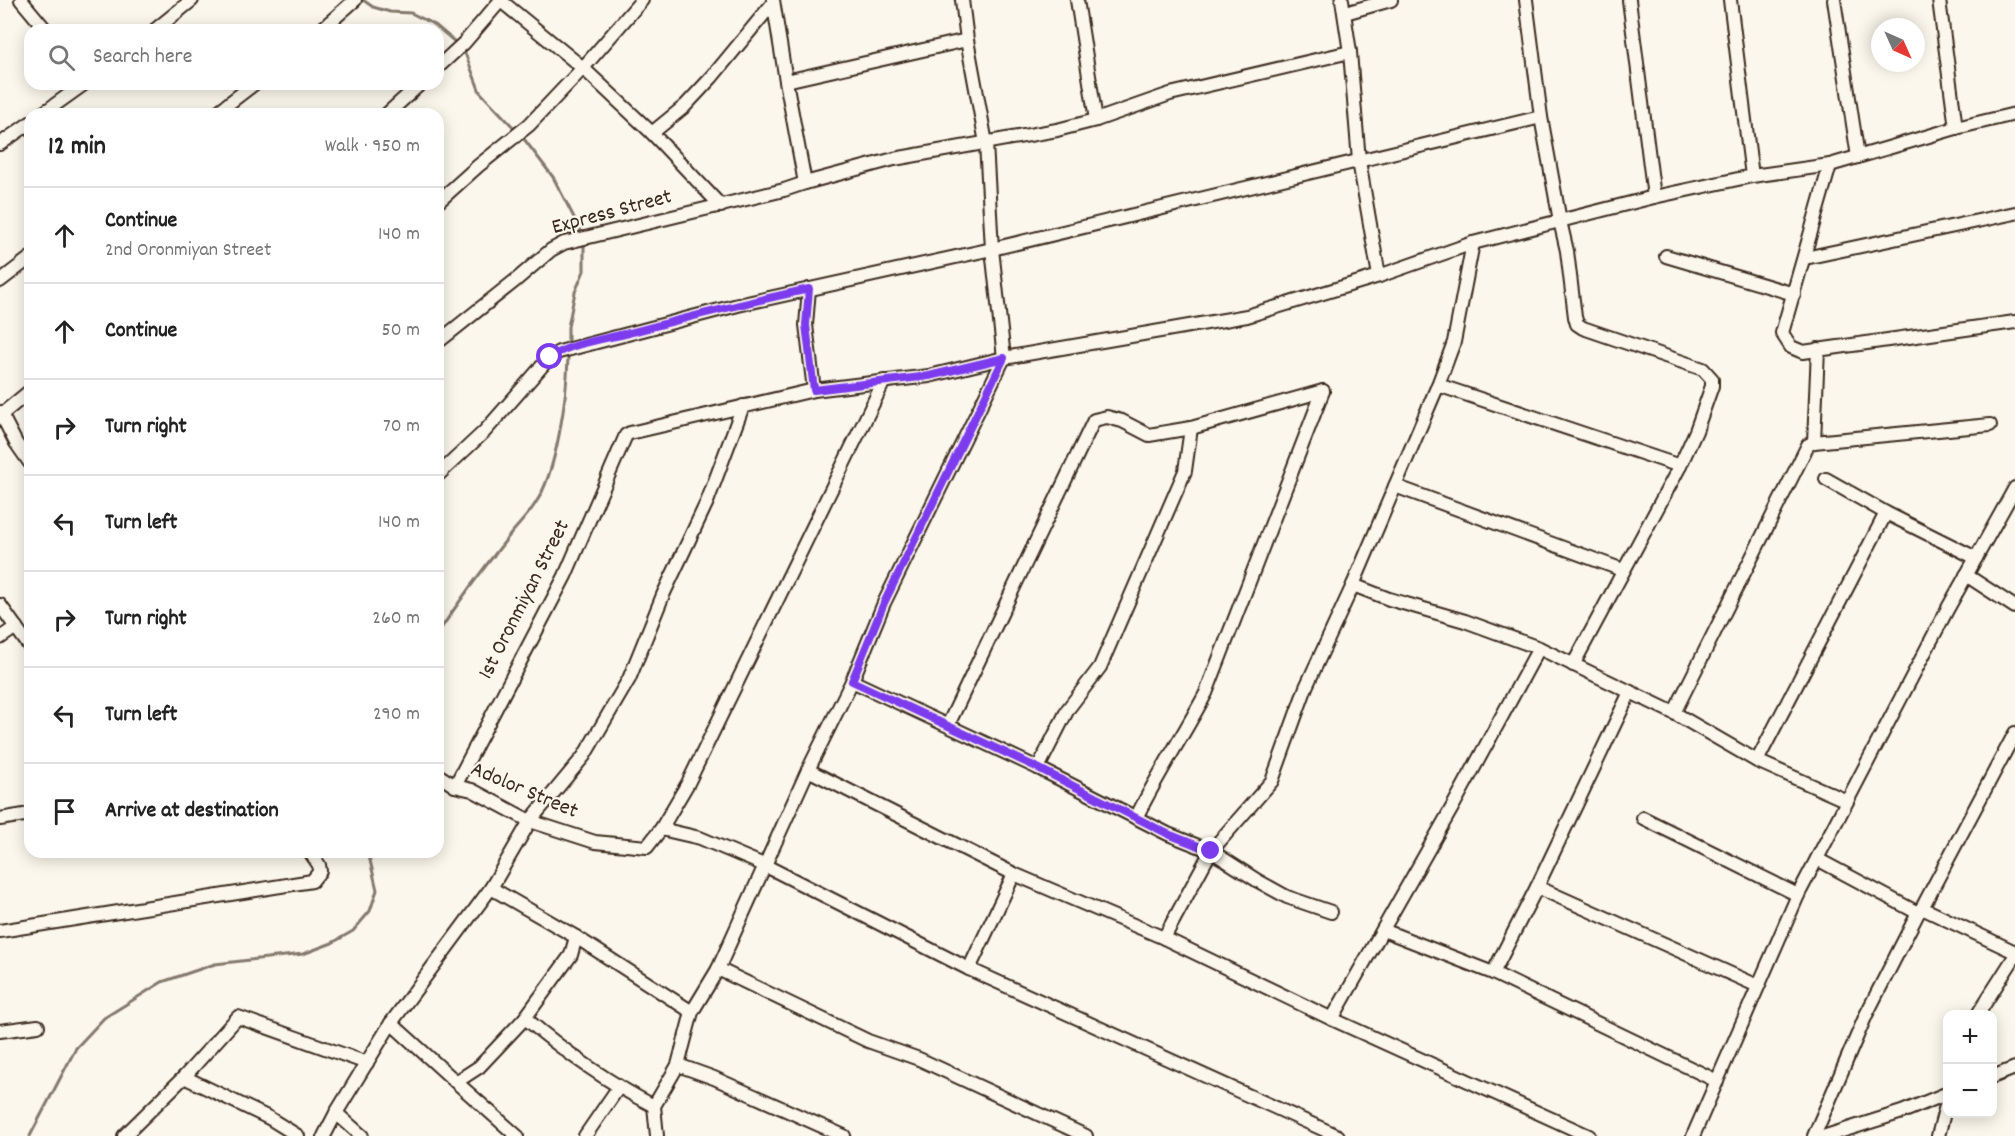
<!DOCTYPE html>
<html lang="en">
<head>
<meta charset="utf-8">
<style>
  :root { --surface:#fff; --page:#f6f6f6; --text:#222; --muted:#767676; --line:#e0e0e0 }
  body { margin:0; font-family:Dekko,sans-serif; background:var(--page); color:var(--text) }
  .controls { position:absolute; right:18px; bottom:18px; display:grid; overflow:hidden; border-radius:12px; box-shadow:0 3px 15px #0003 }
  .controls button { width:54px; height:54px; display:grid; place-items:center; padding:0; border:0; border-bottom:2px solid var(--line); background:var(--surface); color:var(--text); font:30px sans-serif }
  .compass { position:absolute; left:1871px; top:18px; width:54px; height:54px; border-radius:50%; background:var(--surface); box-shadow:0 3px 15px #0003; rotate:135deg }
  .stop { position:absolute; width:18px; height:18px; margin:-14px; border:4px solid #7c3aed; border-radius:50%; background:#fff }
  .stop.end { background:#7c3aed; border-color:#fff; box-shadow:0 2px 6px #0008 }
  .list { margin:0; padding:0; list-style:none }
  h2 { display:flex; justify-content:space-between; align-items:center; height:78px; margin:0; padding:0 24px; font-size:26px }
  h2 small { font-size:20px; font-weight:400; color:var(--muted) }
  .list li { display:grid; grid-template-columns:39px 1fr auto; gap:18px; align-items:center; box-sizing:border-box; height:96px; padding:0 24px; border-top:2px solid var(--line) }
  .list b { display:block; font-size:22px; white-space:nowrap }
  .list p { margin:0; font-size:20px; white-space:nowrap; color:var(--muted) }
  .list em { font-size:20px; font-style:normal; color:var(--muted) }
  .icon { flex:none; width:33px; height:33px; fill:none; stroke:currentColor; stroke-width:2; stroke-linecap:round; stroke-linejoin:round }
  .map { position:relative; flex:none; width:2015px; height:1136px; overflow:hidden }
  .search { position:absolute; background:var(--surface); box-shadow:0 3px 15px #0003; left:24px; top:24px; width:420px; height:66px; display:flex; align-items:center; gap:15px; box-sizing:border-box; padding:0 21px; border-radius:18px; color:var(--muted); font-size:22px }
  .panel { position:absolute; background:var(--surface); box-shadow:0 3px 15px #0003; left:24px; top:108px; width:420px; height:750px; border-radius:18px }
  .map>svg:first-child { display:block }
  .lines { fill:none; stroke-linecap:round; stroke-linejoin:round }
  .stream { stroke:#85796d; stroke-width:3 }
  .minor-casing { stroke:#3b2a1e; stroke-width:16 }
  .minor { stroke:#fbf7ec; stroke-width:12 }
  .route { stroke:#7c3aed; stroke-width:8 }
  .labels { text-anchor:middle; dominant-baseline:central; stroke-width:4.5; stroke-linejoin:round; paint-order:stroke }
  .street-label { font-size:22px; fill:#3b2a1e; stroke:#fbf7ec }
</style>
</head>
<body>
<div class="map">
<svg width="2015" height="1136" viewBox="0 0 2015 1136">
  <rect width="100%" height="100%" fill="#fbf7ec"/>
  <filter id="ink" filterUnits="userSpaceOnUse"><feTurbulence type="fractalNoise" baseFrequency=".0167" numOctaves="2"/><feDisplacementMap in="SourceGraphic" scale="12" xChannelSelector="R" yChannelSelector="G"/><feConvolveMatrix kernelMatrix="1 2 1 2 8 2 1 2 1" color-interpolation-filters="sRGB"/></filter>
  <g filter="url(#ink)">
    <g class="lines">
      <!-- stream -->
      <g class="stream">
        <path d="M363,0L373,7L390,12L411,13L435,25L455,42"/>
        <path d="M465,53L480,92L516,130"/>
        <path d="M524,139L553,177L582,233"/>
        <path d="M568,342V327L575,292L584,271V245"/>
        <path d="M438,633C459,601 482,570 506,540C515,528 527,517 535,504C557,473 567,395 568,357"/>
        <path d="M30,1136L76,1048L104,1018L162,982L215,964L303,954L332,943L353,931L370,911L377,890L368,852"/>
      </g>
      <defs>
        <g id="minor">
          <path d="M21,0L46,30"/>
          <path d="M773,0L786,81L805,183"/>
          <path d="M962,0L967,40L986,143L992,249L1004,358L884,603L852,681L1038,768L1168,834L1211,851L1258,881L1287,897L1331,912"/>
          <path d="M1077,0L1096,120"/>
          <path d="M1342,0L1350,52L1359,161L1379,276"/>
          <path d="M1526,0L1541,117L1560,221L1567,251L1575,317L1577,324L1583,328L1703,369L1712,379V386L1696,431L1680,466L1573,665"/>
          <path d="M1629,0L1654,197"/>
          <path d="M1730,0L1752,176"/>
          <path d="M1834,0L1858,157"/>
          <path d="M1939,0L1956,128"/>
          <path d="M501,1L583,68L652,133L721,206"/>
          <path d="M1345,13L1391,0"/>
          <path d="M155,30L192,0"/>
          <path d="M321,30L355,0"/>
          <path d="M438,67L464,43L501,0"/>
          <path d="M786,81L967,40"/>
          <path d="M42,114L84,84"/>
          <path d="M215,114L254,84"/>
          <path d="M387,114L420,84"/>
          <path d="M652,133L685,106L712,77L773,3"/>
          <path d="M0,144L30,123"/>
          <path d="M1830,165L1782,333L1791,347L1803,352L2015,322"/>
          <path d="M438,202L478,166L529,125L583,68L642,0"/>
          <path d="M1666,256L1794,294"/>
          <path d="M1805,258L2015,213"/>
          <path d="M0,281L30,258"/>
          <path d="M809,289L806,325L814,390"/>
          <path d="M438,342L516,280L551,250L564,243L784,190L805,183L894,159L1057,130L1096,120L1170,94L1350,52"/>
          <path d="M1438,385L1680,466"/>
          <path d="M0,412L16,443L30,463"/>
          <path d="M2,414L30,391"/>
          <path d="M1814,442L1818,349"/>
          <path d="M438,475L485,431L550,357L559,352L738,305L992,249L1541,117"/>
          <path d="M1826,479L1886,513L1976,558"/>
          <path d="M1395,486L1623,570"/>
          <path d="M1966,575L2015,607"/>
          <path d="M1353,585L1389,599L1465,621L1539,648"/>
          <path d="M0,605L30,647"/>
          <path d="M0,638L16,627"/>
          <path d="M1674,713L1808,445L1814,442L1990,425"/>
          <path d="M948,725L1094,420L1107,417L1122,421L1149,435L1191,428L1323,391"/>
          <path d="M1757,761L1886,513"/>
          <path d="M1038,768L1068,709L1100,667L1185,471L1191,428"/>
          <path d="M808,770L1014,874L1164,938L1332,1019L1589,1136"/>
          <path d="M438,775L455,786L472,790L530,821L595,842L647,847L661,829L688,783L884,381"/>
          <path d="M455,786L565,576L626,435L630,433L814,390L929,376L1004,358L1247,316L1379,276L1473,243L1654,197L1752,176L1830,165L1956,128L2015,114"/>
          <path d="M1136,818C1157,775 1183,736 1206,693L1323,391"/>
          <path d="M1643,818L1798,895"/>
          <path d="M0,819L30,814"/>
          <path d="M661,829L700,838L764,865L969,969L1338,1136"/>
          <path d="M1817,859L1918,913"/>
          <path d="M1537,887L1758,986"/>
          <path d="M491,888L576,937L692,1012"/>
          <path d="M1922,908L2015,952"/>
          <path d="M1383,930L1493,973L1717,1081"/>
          <path d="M0,931L312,881L320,871L319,865L310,852"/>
          <path d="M1164,938L1211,851L1272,781L1306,687L1353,585L1438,385L1454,342L1473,243"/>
          <path d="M718,969L808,770L852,681"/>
          <path d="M969,969L1014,874"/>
          <path d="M1493,973L1537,887L1630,692"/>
          <path d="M1978,1014L2015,956"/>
          <path d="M525,1018C565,1052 607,1082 654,1106"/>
          <path d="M1332,1019L1453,806L1539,648L1674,713L1757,761L1847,801"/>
          <path d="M391,1023L456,1082L479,1067L525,1018L571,955L576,937"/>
          <path d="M0,1031L38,1026"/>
          <path d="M678,1065L714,1078L844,1136"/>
          <path d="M184,1077L269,1118L298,1136"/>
          <path d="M1992,1077L2015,1068"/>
          <path d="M456,1082L517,1136"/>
          <path d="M336,1113L362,1136"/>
          <path d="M124,1136L184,1077L238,1017L367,1063"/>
          <path d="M324,1136L336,1113L391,1023L491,888L530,821L584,756L629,679L663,595L707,502L743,406"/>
          <path d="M585,1136L618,1088"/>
          <path d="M657,1136L654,1106L678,1065L692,1012L718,969L868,1041L919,1059L1086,1136"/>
          <path d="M1693,1136L1798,895L1948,608L2015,488"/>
          <path d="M1814,1136L1866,1015L1918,913L1922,908L2015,733"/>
          <path d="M1826,1136L1902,1112L1948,1093"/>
          <path d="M1938,1136L1948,1098"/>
        </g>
      </defs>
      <!-- minor casing -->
      <use href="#minor" class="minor-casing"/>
      <!-- minor -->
      <use href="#minor" class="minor"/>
    </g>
  </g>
  <g class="lines" filter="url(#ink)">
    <!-- route -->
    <path class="route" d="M550,357C572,343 604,339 629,333C689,317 749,302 809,289L806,325L814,390L929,376L1004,358L884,603L852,681L1038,768L1168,834L1211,851"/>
  </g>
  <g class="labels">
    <!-- street labels -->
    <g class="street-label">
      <text transform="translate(612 213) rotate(-15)">Express Street</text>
      <text transform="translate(525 600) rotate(-63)">1st Oronmiyan Street</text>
      <text transform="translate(524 791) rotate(23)">Adolor Street</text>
    </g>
  </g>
</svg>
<div class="controls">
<button>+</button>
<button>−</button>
</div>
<svg class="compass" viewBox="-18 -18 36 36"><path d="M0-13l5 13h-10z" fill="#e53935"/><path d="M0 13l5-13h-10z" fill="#767676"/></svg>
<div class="stop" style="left:550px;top:357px"></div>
<div class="stop end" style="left:1211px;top:851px"></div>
<div class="search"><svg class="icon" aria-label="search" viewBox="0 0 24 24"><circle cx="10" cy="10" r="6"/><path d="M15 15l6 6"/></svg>Search here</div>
<section class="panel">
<h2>12 min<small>Walk · 950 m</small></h2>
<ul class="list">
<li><svg class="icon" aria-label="ahead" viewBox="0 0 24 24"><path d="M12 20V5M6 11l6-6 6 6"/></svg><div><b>Continue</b><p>2nd Oronmiyan Street</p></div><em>140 m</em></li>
<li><svg class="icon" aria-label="ahead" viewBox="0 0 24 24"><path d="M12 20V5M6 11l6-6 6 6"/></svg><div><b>Continue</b></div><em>50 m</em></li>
<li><svg class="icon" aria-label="right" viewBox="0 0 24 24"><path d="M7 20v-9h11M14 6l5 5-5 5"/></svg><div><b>Turn right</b></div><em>70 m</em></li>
<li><svg class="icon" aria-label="left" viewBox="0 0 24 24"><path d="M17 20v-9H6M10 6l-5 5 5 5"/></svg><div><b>Turn left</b></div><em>140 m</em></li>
<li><svg class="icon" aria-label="right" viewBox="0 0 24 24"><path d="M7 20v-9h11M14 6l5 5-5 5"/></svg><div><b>Turn right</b></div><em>260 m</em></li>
<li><svg class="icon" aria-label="left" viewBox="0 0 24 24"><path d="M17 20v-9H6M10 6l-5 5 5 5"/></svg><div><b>Turn left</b></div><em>290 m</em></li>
<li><svg class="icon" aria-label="arrive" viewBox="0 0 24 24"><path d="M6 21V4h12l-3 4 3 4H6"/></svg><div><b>Arrive at destination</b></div></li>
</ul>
</section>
</div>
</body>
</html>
